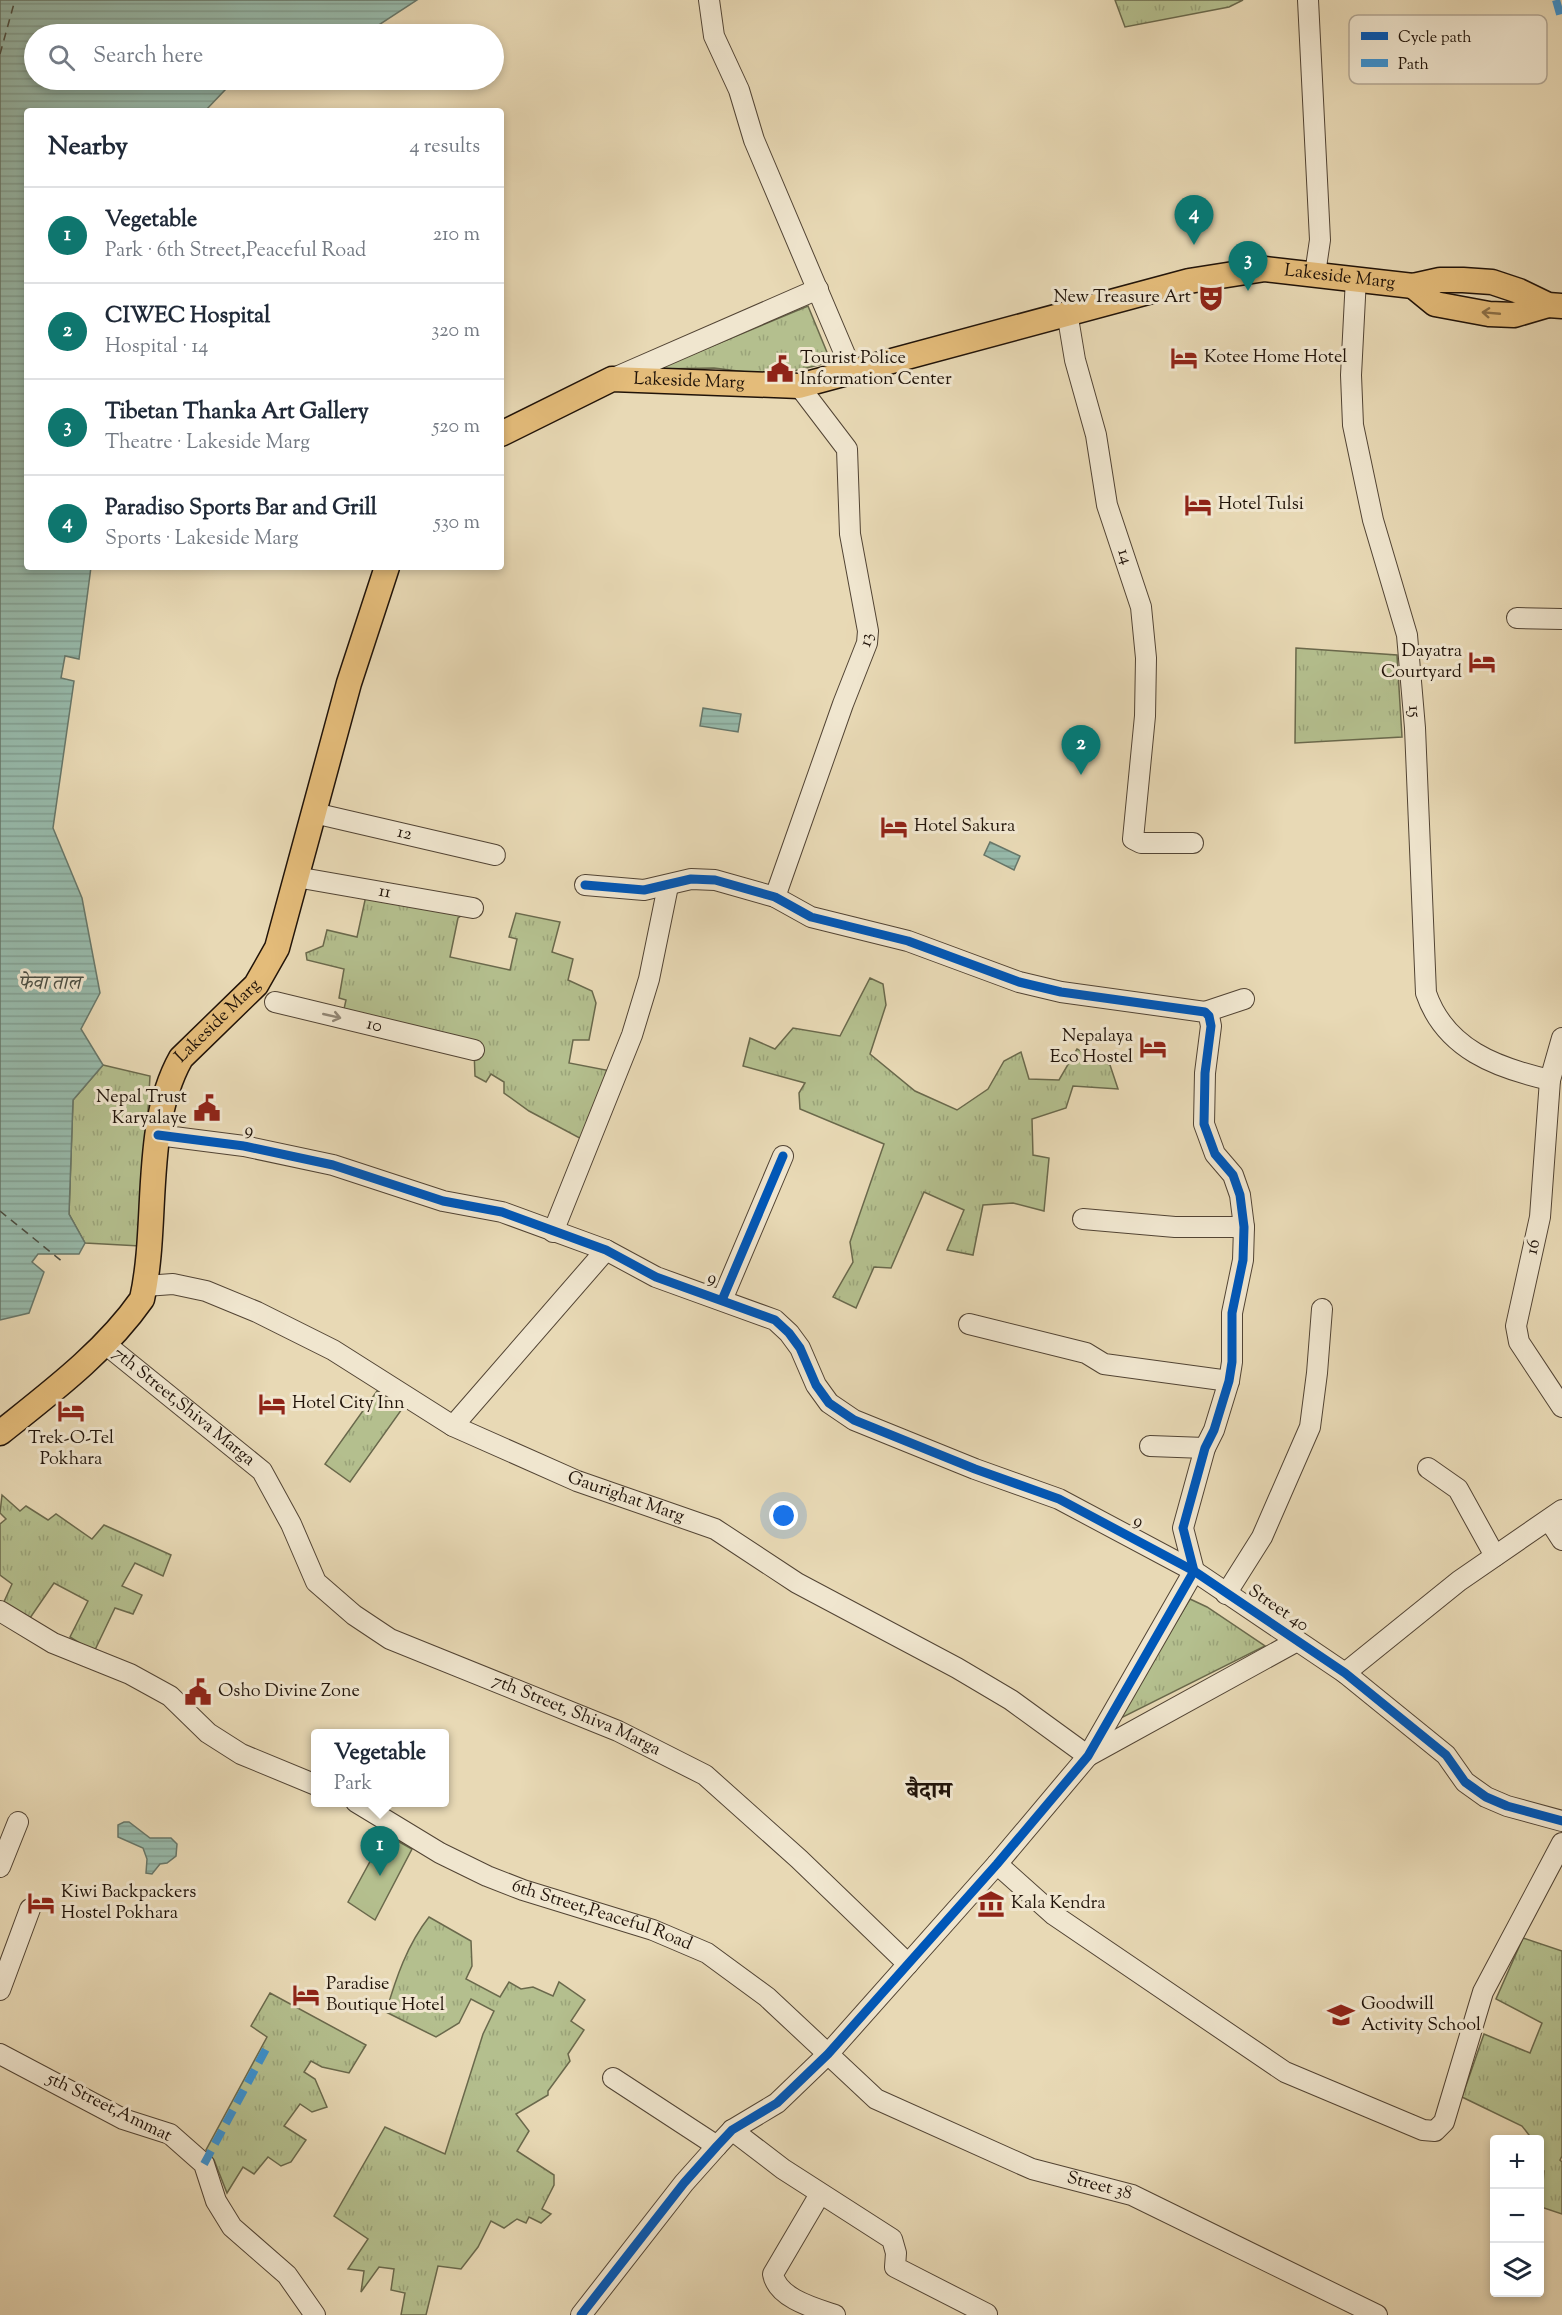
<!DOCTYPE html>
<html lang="en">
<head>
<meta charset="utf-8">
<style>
  :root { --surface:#fff; --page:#f2f2f3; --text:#1f2937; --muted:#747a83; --line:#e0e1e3; --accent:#0f766e }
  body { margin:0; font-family:"Sorts Mill Goudy","Noto Serif Devanagari",serif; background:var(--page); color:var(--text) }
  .controls { position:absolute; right:18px; bottom:18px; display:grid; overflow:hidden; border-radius:6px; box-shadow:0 3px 9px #0003 }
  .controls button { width:54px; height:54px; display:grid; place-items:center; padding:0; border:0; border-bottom:2px solid var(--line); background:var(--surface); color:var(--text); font:30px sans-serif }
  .you { position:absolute; left:784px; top:1516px; width:21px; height:21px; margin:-15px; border:4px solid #fff; border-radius:50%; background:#1a73e8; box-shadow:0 0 0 9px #1a73e833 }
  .badge { display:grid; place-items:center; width:39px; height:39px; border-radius:50%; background:var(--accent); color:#fff; font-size:20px; font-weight:700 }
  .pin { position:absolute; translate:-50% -50px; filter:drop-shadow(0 2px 3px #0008) }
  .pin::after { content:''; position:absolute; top:32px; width:21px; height:18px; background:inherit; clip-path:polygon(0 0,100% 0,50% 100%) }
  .popup { position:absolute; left:311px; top:1729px; width:138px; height:78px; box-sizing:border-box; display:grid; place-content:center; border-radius:6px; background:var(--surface); filter:drop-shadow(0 2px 4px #0005); font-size:20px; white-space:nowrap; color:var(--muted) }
  .popup b { font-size:22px; color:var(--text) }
  .popup::after { content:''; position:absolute; left:50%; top:100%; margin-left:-12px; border:12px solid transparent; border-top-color:var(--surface) }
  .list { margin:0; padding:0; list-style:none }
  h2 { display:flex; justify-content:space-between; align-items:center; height:78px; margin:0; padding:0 24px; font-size:26px }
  h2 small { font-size:20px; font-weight:400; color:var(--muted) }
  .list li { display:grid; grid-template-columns:39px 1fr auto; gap:18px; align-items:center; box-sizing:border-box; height:96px; padding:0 24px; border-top:2px solid var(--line) }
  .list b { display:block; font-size:22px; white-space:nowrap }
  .list p { margin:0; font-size:20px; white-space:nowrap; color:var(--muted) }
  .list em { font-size:20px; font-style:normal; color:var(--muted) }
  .icon { flex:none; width:33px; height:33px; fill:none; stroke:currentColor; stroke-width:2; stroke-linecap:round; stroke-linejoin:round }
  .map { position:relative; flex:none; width:1562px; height:2315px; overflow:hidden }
  .search { position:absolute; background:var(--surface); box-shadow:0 3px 9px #0003; left:24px; top:24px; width:480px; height:66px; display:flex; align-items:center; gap:15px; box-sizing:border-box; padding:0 21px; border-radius:33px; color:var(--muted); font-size:22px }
  .panel { position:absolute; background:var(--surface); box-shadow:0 3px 9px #0003; left:24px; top:108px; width:480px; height:462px; border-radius:6px }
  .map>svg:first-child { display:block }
  .grass { fill:url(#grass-tufts); stroke:#6a694c; stroke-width:1.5 }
  .garden { fill:#b4bf8e; stroke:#6a694c; stroke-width:1.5 }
  .water { fill:url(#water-rules); stroke:#67776a; stroke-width:1.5 }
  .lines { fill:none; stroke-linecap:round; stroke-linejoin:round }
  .ferry { stroke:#4a4d42; stroke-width:1.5; stroke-dasharray:8 6; stroke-linecap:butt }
  .minor-casing { stroke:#524434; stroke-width:22 }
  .major-casing { stroke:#201309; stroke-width:27 }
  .minor { stroke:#f0e6cf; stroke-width:20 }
  .major { stroke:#e4bc7a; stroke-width:24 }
  .quiet { stroke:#3a92d2; stroke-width:8; stroke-dasharray:15 8; stroke-linecap:butt }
  .cycleway-casing { stroke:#f0e6cf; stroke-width:13 }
  .cycleway { stroke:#0057b8; stroke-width:9 }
  .oneway { stroke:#8c7047 }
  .oneway2 { stroke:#928776 }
  .labels { text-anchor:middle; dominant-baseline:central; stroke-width:6; stroke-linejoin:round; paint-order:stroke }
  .street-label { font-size:18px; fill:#201309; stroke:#f0e6cf }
  .poi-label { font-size:18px; fill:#201309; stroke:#f0e6cf; text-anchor:start }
  .water-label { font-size:20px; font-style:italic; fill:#4a4d42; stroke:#f0e6cf }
  .district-label { font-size:24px; font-weight:bold; fill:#201309; stroke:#f0e6cf }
  .key { fill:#f0e6cf; stroke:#b2a794; stroke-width:1.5 }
  .key-label { font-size:16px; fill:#201309 }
</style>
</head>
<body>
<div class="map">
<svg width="1562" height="2315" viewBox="0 0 1562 2315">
  <defs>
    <pattern id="grass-tufts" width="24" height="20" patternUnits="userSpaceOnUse" patternTransform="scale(1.5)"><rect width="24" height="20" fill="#b4bf8e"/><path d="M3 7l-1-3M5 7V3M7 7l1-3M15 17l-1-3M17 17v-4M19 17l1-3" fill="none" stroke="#9aa379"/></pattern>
    <pattern id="water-rules" width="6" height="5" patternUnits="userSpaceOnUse" patternTransform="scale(1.5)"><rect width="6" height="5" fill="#97baab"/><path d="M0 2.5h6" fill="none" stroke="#829f92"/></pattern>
  </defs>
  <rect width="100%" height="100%" fill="#e8d9b5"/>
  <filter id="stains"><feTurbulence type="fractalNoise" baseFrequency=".00333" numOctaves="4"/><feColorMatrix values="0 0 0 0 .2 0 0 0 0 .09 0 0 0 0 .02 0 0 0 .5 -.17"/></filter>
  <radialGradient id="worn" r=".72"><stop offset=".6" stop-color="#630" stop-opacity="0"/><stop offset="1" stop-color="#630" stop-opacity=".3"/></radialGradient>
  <!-- grass -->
  <g class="grass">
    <path d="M1115,0H1243L1229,7L1125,27Z"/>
    <path d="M808,306L831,362L786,373L762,374L714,368L657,369Z"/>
    <path d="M1296,648L1397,655L1402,737L1295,743Z"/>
    <path d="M367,891L473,908L458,918L450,957L510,970L517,939L509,937L516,913L560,922L552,952L573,959L568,980L592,991L596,1003L589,1040H573L569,1063L611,1071L587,1142L529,1111L504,1093V1082L491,1074L486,1082L475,1076L474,1050L342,1018L346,1000L339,998L344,969L307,960L306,953L323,946L327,930L357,937Z"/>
    <path d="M870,978L883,984L886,1005L870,1054L915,1091L957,1110L988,1089L1004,1061L1021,1052L1029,1079L1059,1080L1077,1049L1110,1065L1118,1089L1073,1086L1066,1108L1032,1119L1033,1155L1049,1158L1044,1211L1013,1203L983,1205L973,1255L947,1250L964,1210L924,1192L891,1268L874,1267L856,1308L833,1297L853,1262L850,1242L884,1144L800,1109L799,1093L805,1083L743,1066L750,1038L775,1049L793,1028L840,1036Z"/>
    <path d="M103,1065L150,1076L140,1246L85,1243L69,1214L73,1100Z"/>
    <path d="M377,1391L402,1409L350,1482L325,1464Z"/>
    <path d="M2,1495L20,1511L26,1506L48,1520L56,1514L92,1539L104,1525L171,1555L163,1576L135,1563L122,1586L142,1595L133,1614L115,1608L94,1652L70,1637L88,1601L54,1583L30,1618L3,1604L12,1584L0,1575V1524L6,1519L0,1513Z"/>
    <path d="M1190,1599L1207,1607L1265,1646L1117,1720Z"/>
    <path d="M429,1917L471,1941L472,1966L466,1979L500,1997L509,1982L521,1989L533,1987L553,1996L559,1982L585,2000L571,2021L584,2030L568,2054L570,2061L548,2091V2095L516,2114L529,2131L517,2151L554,2175V2185L542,2209L551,2214L541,2223L529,2217L526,2223L517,2219L504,2228L491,2221L478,2247L461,2269L438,2266L426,2315H401L405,2293L391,2290L394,2269L379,2267L361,2292L364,2271L348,2269L368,2239L334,2216L385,2127L445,2154L483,2034L494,2011L471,1999L459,2023L436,2037L386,2012C396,1978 407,1945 429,1917Z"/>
    <path d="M1523,1938L1562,1951V2156L1560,2160L1562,2162V2214L1541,2207L1544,2171L1540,2169V2140L1526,2139L1529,2135L1522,2126L1462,2097L1484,2034L1530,2053L1542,2023L1496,1999Z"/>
    <path d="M270,1993L366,2045L349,2073L322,2067L311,2061L304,2072L315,2079L327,2107L312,2112L300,2104L284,2126L306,2140L291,2162L281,2166L268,2157L254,2174L243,2167L227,2193L214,2160L206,2150L267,2037L251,2026Z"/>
  </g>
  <!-- garden -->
  <path class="garden" d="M385,1834L412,1849L375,1920L348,1902Z"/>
  <!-- water -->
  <g class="water">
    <path d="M0,0H417L365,34H34V80H260L226,89L205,111H27V567H91L79,659L65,656L61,678L74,681L53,828L82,898L100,993L81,1029L103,1065L73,1100L69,1214L85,1243L79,1254H38L32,1262L44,1272L29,1313L0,1320Z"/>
    <path d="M703,708L741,714L738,732L700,726Z"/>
    <path d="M990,842L1020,856L1014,870L984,855Z"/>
    <path d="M124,1822H129L150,1838H171L177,1844L176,1856L167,1863L160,1864L152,1874L146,1873L147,1859L143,1848L118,1837V1825Z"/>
  </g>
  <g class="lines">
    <!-- ferry -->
    <g class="ferry">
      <path d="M0,54L15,0"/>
      <path d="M0,1211L64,1263"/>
    </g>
    <defs>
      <g id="minor">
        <path d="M709,0L714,36L739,90L754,140L852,371"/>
        <path d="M1308,0L1320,240L1315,274"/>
        <path id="s1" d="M1356,278L1351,375L1353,425L1373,520L1407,635L1415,728L1426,993C1445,1049 1497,1068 1550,1080"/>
        <path id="s2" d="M1067,312L1075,360L1096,435L1107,505L1141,607L1146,658L1145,716L1133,839L1141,843H1193"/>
        <path d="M614,378L818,289"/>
        <path d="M1517,618L1562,619"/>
        <path id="s3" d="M314,813L495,855"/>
        <path id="s4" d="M296,877L473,908"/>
        <path id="s5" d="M775,897L843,704L867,643L868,631L850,534L847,449L799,386"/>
        <path id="s6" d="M275,1002L474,1050"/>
        <path d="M1205,1012L1244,999"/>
        <path d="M1562,1038L1550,1080L1540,1217L1516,1326L1519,1342L1562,1407"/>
        <path d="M158,1135L244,1146L333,1165L443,1201L502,1212L606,1250L656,1277L775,1320L789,1333L800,1348L816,1385L829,1403L854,1420L975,1469L1059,1499L1194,1571L1345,1673L1446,1755L1465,1782L1486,1797L1507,1806L1562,1821"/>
        <path d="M1083,1219L1175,1227H1244"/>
        <path d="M553,1232L632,1035L649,979L668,886"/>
        <path id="s7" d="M145,1286L173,1284L206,1291L257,1312L333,1350L453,1426L577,1481L715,1529L797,1583L957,1668L1011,1700L1088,1756L1297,1641"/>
        <path d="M722,1300L783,1156"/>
        <path d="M969,1324L1086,1353L1104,1364L1229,1381"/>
        <path id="s8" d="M104,1343L262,1471L291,1524L316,1582L354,1615L390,1639L618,1731L705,1775L799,1859L908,1964"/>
        <path d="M453,1426L606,1250"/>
        <path d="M1150,1446L1205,1448"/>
        <path d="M1428,1468L1458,1489L1495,1556"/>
        <path d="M1549,1520L1562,1540"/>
        <path d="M1226,1594L1262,1537L1310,1427L1317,1373L1322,1309"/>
        <path d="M0,1611L53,1643L130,1674L170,1696L208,1733L241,1754L316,1785"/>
        <path d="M1345,1673L1459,1581L1562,1510"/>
        <path id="s9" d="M356,1802L440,1853L487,1876L523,1890L653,1930L707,1953L767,1997L876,2099L1032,2169L1132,2195L1377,2315"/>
        <path d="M997,1864L1054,1915L1285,2072L1423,2130L1435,2131L1444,2122L1483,1992L1562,1843"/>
        <path d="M0,1867L18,1822"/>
        <path d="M0,1990L30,1909"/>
        <path d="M0,2054L123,2119L170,2134L204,2164L216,2201L232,2227L287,2275L315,2315"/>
        <path d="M613,2078L717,2146"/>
        <path d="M732,2130L783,2169L892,2239L896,2253L895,2267L987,2314"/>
        <path d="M820,2194L773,2274C777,2298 814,2308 835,2315"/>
        <path d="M581,2315L684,2183L717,2146L732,2130L777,2103L828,2054L997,1864L1088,1756L1194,1571L1183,1528L1205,1448L1214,1430L1229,1381L1232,1362V1313L1243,1260L1244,1227L1240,1195L1233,1175L1215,1154L1204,1124L1205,1073L1211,1026L1209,1016L1205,1012L1061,992L1019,982L908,941L811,917L775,897L715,880L691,879L644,890L585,885"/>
      </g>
      <g id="major">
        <path d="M1413,286L1435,304L1489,314L1514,315L1548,305"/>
        <path id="s10" d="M501,434L612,379L799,386L1189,281L1265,269L1413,286L1440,280H1463L1492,282L1519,291L1548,305L1562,306"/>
        <path id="s11" d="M0,1433C50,1393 105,1352 142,1299C159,1224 142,1127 181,1058L256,985L277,948L349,683L387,567"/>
      </g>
    </defs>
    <!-- minor casing -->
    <use href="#minor" class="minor-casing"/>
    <!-- major casing -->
    <use href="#major" class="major-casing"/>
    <!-- minor -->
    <use href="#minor" class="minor"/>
    <!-- major -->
    <use href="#major" class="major"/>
    <!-- quiet -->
    <g class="quiet">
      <path d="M1556,0L1562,21"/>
      <path d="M204,2164L266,2049"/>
    </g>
    <defs>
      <g id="cycleway">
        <path d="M158,1135L244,1146L333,1165L443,1201L502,1212L606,1250L656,1277L775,1320L789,1333L800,1348L816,1385L829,1403L854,1420L975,1469L1059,1499L1194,1571L1345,1673L1446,1755L1465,1782L1486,1797L1507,1806L1562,1821"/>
        <path d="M722,1300L783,1156"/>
        <path d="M581,2315L684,2183L717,2146L732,2130L777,2103L828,2054L997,1864L1088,1756L1194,1571L1183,1528L1205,1448L1214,1430L1229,1381L1232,1362V1313L1243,1260L1244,1227L1240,1195L1233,1175L1215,1154L1204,1124L1205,1073L1211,1026L1209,1016L1205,1012L1061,992L1019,982L908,941L811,917L775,897L715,880L691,879L644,890L585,885"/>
      </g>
    </defs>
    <!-- cycleway casing -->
    <use href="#cycleway" class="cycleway-casing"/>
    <!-- cycleway -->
    <use href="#cycleway" class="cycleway"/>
  </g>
  <!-- one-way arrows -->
  <defs><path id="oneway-shaft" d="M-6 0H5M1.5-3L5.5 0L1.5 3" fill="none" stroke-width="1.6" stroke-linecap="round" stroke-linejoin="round" transform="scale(1.5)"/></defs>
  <use class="oneway" href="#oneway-shaft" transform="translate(1491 313) rotate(-175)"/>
  <use class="oneway2" href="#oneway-shaft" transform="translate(332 1016) rotate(13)"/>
  <!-- icons -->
  <defs>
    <symbol id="theatre-bare" viewBox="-9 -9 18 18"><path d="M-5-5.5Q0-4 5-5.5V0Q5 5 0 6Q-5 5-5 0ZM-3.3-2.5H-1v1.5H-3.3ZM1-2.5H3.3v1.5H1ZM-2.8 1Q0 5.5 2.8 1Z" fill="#8f2418" stroke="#f0e6cf" stroke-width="2.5" paint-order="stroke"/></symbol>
    <symbol id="hotel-bare" viewBox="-9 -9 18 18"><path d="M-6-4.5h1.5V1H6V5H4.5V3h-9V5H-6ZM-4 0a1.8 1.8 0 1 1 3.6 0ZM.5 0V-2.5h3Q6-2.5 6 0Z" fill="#8f2418" stroke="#f0e6cf" stroke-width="2.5" paint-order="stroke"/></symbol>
    <symbol id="civic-bare" viewBox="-9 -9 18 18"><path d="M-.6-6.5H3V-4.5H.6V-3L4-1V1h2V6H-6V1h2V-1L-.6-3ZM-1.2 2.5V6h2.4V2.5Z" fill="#8f2418" stroke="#f0e6cf" stroke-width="2.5" paint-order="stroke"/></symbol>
    <symbol id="museum-bare" viewBox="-9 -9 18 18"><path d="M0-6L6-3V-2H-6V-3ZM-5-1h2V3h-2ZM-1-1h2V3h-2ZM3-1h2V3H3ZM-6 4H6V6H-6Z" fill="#8f2418" stroke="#f0e6cf" stroke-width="2.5" paint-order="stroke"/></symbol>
    <symbol id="school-bare" viewBox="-9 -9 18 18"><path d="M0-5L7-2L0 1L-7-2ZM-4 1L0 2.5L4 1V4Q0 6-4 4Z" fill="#8f2418" stroke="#f0e6cf" stroke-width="2.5" paint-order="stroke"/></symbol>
  </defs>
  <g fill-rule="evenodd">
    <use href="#theatre-bare" x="1192" y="279" width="38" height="38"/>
    <use href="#hotel-bare" x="1165" y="339" width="38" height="38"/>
    <use href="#civic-bare" x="761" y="350" width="38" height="38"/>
    <use href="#hotel-bare" x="1179" y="486" width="38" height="38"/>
    <use href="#hotel-bare" x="1463" y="643" width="38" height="38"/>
    <use href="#hotel-bare" x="875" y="808" width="38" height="38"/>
    <use href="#hotel-bare" x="1134" y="1028" width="38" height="38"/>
    <use href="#civic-bare" x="188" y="1089" width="38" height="38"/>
    <use href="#hotel-bare" x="253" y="1385" width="38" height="38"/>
    <use href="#hotel-bare" x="52" y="1392" width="38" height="38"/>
    <use href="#civic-bare" x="179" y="1673" width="38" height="38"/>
    <use href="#hotel-bare" x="22" y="1884" width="38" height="38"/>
    <use href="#museum-bare" x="972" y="1885" width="38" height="38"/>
    <use href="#hotel-bare" x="287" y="1976" width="38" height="38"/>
    <use href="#school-bare" x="1322" y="1996" width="38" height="38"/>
  </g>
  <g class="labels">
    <!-- street labels -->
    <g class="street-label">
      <text stroke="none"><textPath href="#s10" startOffset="867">Lakeside Marg</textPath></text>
      <text stroke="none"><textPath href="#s10" startOffset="201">Lakeside Marg</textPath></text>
      <text stroke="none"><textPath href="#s2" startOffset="252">14</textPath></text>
      <text stroke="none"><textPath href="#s5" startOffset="273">13</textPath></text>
      <text stroke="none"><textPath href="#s1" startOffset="441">15</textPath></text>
      <text stroke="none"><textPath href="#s3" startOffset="93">12</textPath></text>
      <text stroke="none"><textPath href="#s4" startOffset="90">11</textPath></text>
      <text stroke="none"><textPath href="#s11" startOffset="494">Lakeside Marg</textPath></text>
      <text stroke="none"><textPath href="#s6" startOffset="102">10</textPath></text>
      <text transform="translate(249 1131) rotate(10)">9</text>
      <text transform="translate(1534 1247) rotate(-78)">16</text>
      <text transform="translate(712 1279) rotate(20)">9</text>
      <text stroke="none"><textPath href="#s8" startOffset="102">7th Street,Shiva Marga</textPath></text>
      <text stroke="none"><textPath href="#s7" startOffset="531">Gaurighat Marg</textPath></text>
      <text transform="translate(1138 1522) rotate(28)">9</text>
      <text transform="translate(1278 1609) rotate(34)">Street 40</text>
      <text stroke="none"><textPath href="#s8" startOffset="622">7th Street, Shiva Marga</textPath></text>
      <text stroke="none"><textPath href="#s9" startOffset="272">6th Street,Peaceful Road</textPath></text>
      <text transform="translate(109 2108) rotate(26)">5th Street,Ammat</text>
      <text stroke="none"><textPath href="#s9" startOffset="848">Street 38</textPath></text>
    </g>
    <!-- poi labels -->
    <g class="poi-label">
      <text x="1191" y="298" text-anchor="end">New Treasure Art</text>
      <text x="1204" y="358">Kotee Home Hotel</text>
      <text x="800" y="359">Tourist Police<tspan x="800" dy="21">Information Center</tspan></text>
      <text x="1218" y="505">Hotel Tulsi</text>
      <text x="1462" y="652" text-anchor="end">Dayatra<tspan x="1462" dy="21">Courtyard</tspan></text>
      <text x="914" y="827">Hotel Sakura</text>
      <text x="1133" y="1037" text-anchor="end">Nepalaya<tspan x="1133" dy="21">Eco Hostel</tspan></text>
      <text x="187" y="1098" text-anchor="end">Nepal Trust<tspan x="187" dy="21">Karyalaye</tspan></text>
      <text x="292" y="1404">Hotel City Inn</text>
      <text x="71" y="1439" text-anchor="middle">Trek-O-Tel<tspan x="71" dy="21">Pokhara</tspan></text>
      <text x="218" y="1692">Osho Divine Zone</text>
      <text x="61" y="1893">Kiwi Backpackers<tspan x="61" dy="21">Hostel Pokhara</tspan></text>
      <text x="1011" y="1904">Kala Kendra</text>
      <text x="326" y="1985">Paradise<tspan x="326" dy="21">Boutique Hotel</tspan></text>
      <text x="1361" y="2005">Goodwill<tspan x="1361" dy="21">Activity School</tspan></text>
    </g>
    <!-- water labels -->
    <g class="water-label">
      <text x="49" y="984">फेवा ताल</text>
    </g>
    <!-- district labels -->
    <g class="district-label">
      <text x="929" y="1792">बैदाम</text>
    </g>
  </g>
  <!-- legend -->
  <rect x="1349" y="15" width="198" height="69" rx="9" class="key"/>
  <rect x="1361" y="32" width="27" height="8" fill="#0057b8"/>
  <rect x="1361" y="59" width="27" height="8" fill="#3a92d2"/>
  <g class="key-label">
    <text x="1398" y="42">Cycle path</text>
    <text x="1398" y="69">Path</text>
  </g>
  <rect width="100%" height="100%" filter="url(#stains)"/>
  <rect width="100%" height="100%" fill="url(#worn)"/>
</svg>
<div class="controls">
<button>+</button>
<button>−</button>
<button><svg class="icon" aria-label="layers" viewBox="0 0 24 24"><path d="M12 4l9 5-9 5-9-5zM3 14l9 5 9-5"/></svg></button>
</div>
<div class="you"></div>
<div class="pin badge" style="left:380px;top:1876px">1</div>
<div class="popup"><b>Vegetable</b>Park</div>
<div class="pin badge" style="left:1081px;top:775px">2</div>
<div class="pin badge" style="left:1248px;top:291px">3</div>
<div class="pin badge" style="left:1194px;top:245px">4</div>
<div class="search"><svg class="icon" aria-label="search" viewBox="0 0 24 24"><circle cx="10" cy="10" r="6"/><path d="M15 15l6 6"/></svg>Search here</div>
<section class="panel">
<h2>Nearby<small>4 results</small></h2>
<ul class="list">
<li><span class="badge">1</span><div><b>Vegetable</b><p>Park · 6th Street,Peaceful Road</p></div><em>210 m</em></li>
<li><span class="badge">2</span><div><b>CIWEC Hospital</b><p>Hospital · 14</p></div><em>320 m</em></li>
<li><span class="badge">3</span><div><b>Tibetan Thanka Art Gallery</b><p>Theatre · Lakeside Marg</p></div><em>520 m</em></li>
<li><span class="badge">4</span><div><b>Paradiso Sports Bar and Grill</b><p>Sports · Lakeside Marg</p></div><em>530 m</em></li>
</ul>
</section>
</div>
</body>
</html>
